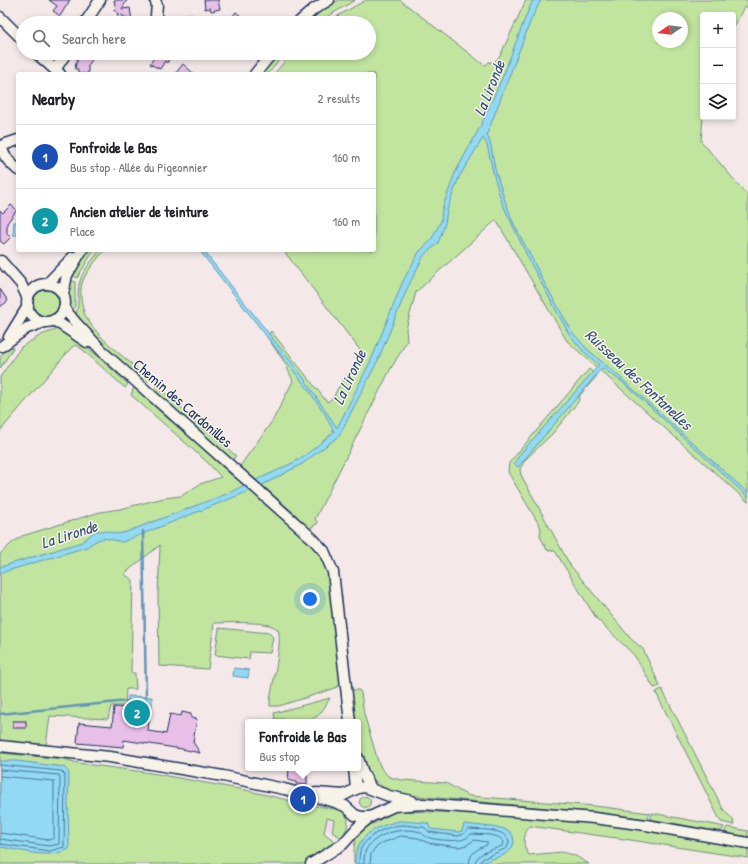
<!DOCTYPE html>
<html lang="en">
<head>
<meta charset="utf-8">
<style>
  :root { --surface:#fff; --page:#f6f6f6; --text:#202124; --muted:#757577; --line:#e0e0e0; --accent:#2563eb }
  body { margin:0; font-family:"Patrick Hand",sans-serif; background:var(--page); color:var(--text) }
  .controls { position:absolute; right:12px; top:12px; display:grid; overflow:hidden; border-radius:4px; box-shadow:0 2px 6px #0003 }
  .controls button { width:36px; height:36px; display:grid; place-items:center; padding:0; border:0; border-bottom:1px solid var(--line); background:var(--surface); color:var(--text); font:20px sans-serif }
  .compass { position:absolute; left:652px; top:12px; width:36px; height:36px; border-radius:50%; background:var(--surface); box-shadow:0 2px 6px #0003; rotate:257deg }
  .you { position:absolute; left:310px; top:599px; width:14px; height:14px; margin:-10px; border:3px solid #fff; border-radius:50%; background:#1a73e8; box-shadow:0 0 0 6px #1a73e833 }
  .badge { display:grid; place-items:center; width:26px; height:26px; border-radius:50%; background:var(--accent); color:#fff; font-size:13px; font-weight:700 }
  .pin { position:absolute; translate:-50% -50%; border:2px solid #fff; box-shadow:0 1px 4px #0006 }
  .popup { position:absolute; left:245px; top:719px; width:116px; height:52px; box-sizing:border-box; display:grid; place-content:center; border-radius:4px; background:var(--surface); filter:drop-shadow(0 1px 3px #0005); font-size:13px; white-space:nowrap; color:var(--muted) }
  .popup b { font-size:15px; color:var(--text) }
  .popup::after { content:''; position:absolute; left:50%; top:100%; margin-left:-8px; border:8px solid transparent; border-top-color:var(--surface) }
  .list { margin:0; padding:0; list-style:none }
  h2 { display:flex; justify-content:space-between; align-items:center; height:52px; margin:0; padding:0 16px; font-size:17px }
  h2 small { font-size:13px; font-weight:400; color:var(--muted) }
  .list li { display:grid; grid-template-columns:26px 1fr auto; gap:12px; align-items:center; box-sizing:border-box; height:64px; padding:0 16px; border-top:1px solid var(--line) }
  .list b { display:block; font-size:15px; white-space:nowrap }
  .list p { margin:0; font-size:13px; white-space:nowrap; color:var(--muted) }
  .list em { font-size:13px; font-style:normal; color:var(--muted) }
  .icon { flex:none; width:22px; height:22px; fill:none; stroke:currentColor; stroke-width:2; stroke-linecap:round; stroke-linejoin:round }
  .map { position:relative; flex:none; width:748px; height:864px; overflow:hidden }
  .search { position:absolute; background:var(--surface); box-shadow:0 2px 6px #0003; left:16px; top:16px; width:360px; height:44px; display:flex; align-items:center; gap:10px; box-sizing:border-box; padding:0 14px; border-radius:22px; color:var(--muted); font-size:15px }
  .panel { position:absolute; background:var(--surface); box-shadow:0 2px 6px #0003; left:16px; top:72px; width:360px; height:180px; border-radius:4px }
  .map>svg:first-child { display:block }
  .built { fill:#f0dce8 }
  .green { fill:#c1e59f; stroke:#6e8a7e; fill-rule:evenodd }
  .water { fill:#92daf3; stroke:#6296b7 }
  .lines { fill:none; stroke-linecap:round; stroke-linejoin:round }
  .shore { stroke:#4b739a; stroke-width:1 }
  .stream { stroke:#6296b7; stroke-width:2.5 }
  .building { fill:#e8bfe7; stroke:#1b2f5e }
  .minor-casing { stroke:#1b2f5e; stroke-width:13 }
  .minor { stroke:#f7f3e8; stroke-width:10 }
  .labels { text-anchor:middle; dominant-baseline:central; stroke-width:3; stroke-linejoin:round; paint-order:stroke }
  .street-label { font-size:15px; fill:#1b2f5e; stroke:#f7f3e8 }
  .water-label { font-size:16px; font-style:italic; fill:#33517c; stroke:#f7f3e8 }
</style>
</head>
<body>
<div class="map">
<svg width="748" height="864" viewBox="0 0 748 864">
  <rect width="100%" height="100%" fill="#f4e9e8"/>
  <filter id="ink" filterUnits="userSpaceOnUse"><feTurbulence type="fractalNoise" baseFrequency=".025" numOctaves="2"/><feDisplacementMap in="SourceGraphic" scale="8" xChannelSelector="R" yChannelSelector="G"/><feConvolveMatrix kernelMatrix="1 2 1 2 8 2 1 2 1" color-interpolation-filters="sRGB"/></filter>
  <g filter="url(#ink)">
    <!-- built -->
    <path class="built" d="M327,819L333,821L331,831L325,829Z"/>
    <!-- green -->
    <g class="green">
      <path d="M339,0H355L317,23H305L315,14Z"/>
      <path d="M366,0H400L484,65H486L489,62H494L500,56L526,0H748V7H744L733,29V15H703V117L701,141L748,196V502L567,341L496,220L416,292L406,329L407,341L390,370L315,519L318,523L309,529L295,514L240,466L273,420L293,381L285,363L267,337L271,331L327,402L333,398L338,388L363,354L283,250H374V74H274L292,53H369V23H325ZM658,18H682V42H658Z"/>
      <path d="M278,53H285L268,74H260Z"/>
      <path d="M89,250H94L77,278L71,275L77,264Z"/>
      <path d="M100,250H105C98,258 85,273 82,283C79,294 82,310 87,319C101,341 130,362 150,379L145,384L89,332L75,316C80,305 77,296 79,285C81,272 93,260 100,250Z"/>
      <path d="M69,279L75,282V306L71,313C66,302 68,291 69,279Z"/>
      <circle cx="46" cy="303" r="13"/>
      <path d="M61,328L83,343L128,384L125,388L83,350L76,345L72,347L0,431V377L21,347L41,335Z"/>
      <path d="M9,346L13,348L0,369V357Z"/>
      <path d="M589,369L597,376L580,395L578,402L553,433L525,460L520,469L521,475L570,565L631,639L643,649L660,686L654,688L634,655L596,618L555,551L547,550L540,536L541,528L508,472L509,463Z"/>
      <path d="M157,386L236,456L232,460L153,390Z"/>
      <path d="M134,387L166,417L189,435L230,474L255,492L259,498L305,538L327,560L344,683L333,689L279,706H270V700C272,687 283,639 278,630C272,620 226,623 214,623L208,669L159,666L158,595L160,545L124,574L133,580L131,673H135L136,689H126L125,706H111L108,719L50,716L46,746L0,742V554L12,543L22,536L100,512L120,509L164,498L181,496L200,484L221,477L206,461L131,395Z"/>
      <path d="M219,628L269,633L273,637L270,653L250,652L249,659L215,655Z"/>
      <path d="M662,689L723,809L733,820L734,825L721,822L657,695L656,692Z"/>
      <path d="M352,690H359L361,693L364,714L378,761L381,768L388,776L393,778L402,780L446,783L463,793L470,796L595,806L650,813L647,819L601,813L417,796C390,792 373,789 365,761H362L358,742V722H355L351,693Z"/>
      <path d="M330,698C325,706 321,716 312,719H275L274,713Z"/>
      <path d="M0,753L64,759L78,763L151,773L245,790L300,803L340,810L344,812L348,819L347,828L342,838L332,832L334,820L327,818L324,833L337,843L320,852L303,864H0Z"/>
      <circle cx="365" cy="802" r="5.5"/>
      <path d="M397,811L474,813L571,821L639,829L748,848V858L624,839L529,826C523,836 522,846 529,855L562,852L574,855L589,864H354C354,849 352,837 366,827C370,824 375,824 378,821C386,816 387,813 397,811Z"/>
      <path d="M652,813L716,825L724,827L722,831H716L650,819Z"/>
      <path d="M727,827L748,831V837L724,833Z"/>
    </g>
    <!-- water -->
    <g class="water">
      <path d="M533,0H541L531,20L487,134L491,146L495,169L504,198L513,222L546,286L573,333L587,349L623,380L748,493V497L636,394L621,381L602,368L518,467L514,464L520,454L599,365L583,351L569,334L531,264L502,203L494,176L487,145L483,138L459,177L447,210L445,224L438,243L424,255L407,289L378,360L339,436L302,464L257,488L125,541L122,542C103,538 104,535 87,547L0,573V567L82,542L95,531H106L118,534L126,532L229,493C250,481 273,474 294,462C309,454 321,442 334,432L325,414L307,388L199,250H203L303,377L337,428L372,358L403,281L419,252L431,240L441,221L442,209L455,173L481,125L503,76L526,16Z"/>
      <path d="M14,222H18V235H13Z"/>
      <path d="M234,668L249,670L248,678L233,676Z"/>
      <path d="M128,696L152,697V707L128,704Z"/>
      <path d="M0,761H17L64,767L69,773L68,803L69,849C48,860 22,850 0,847Z"/>
      <path d="M400,821L428,823L430,829L458,832L462,831L464,824L501,828L509,831L513,836L514,842L512,848L504,855L478,864H355C354,836 376,826 400,821Z"/>
    </g>
    <g class="lines">
      <!-- shore -->
      <g class="shore">
        <path d="M0,765L61,771L65,775L64,847L50,851L0,844"/>
        <path d="M0,770L59,775L60,777L59,844L49,846L0,839"/>
        <path d="M0,776L54,781V838L49,840L0,833"/>
        <path d="M359,864C359,859 359,853 361,848C368,835 387,826 401,825C409,825 417,827 424,827L429,832L458,836L464,834L468,829C480,830 507,828 509,842L507,848L482,859L480,864"/>
        <path d="M364,864C364,860 364,856 365,852C372,834 403,826 420,832C423,833 424,836 427,837C434,840 457,842 464,839C467,838 469,836 471,834C480,835 500,833 504,842L503,845C494,851 476,851 475,864"/>
        <path d="M370,864L371,854L375,848L382,843L401,836L418,838L428,843L458,847L467,845L474,840L487,842V845C477,849 470,852 469,864"/>
      </g>
      <!-- stream -->
      <g class="stream">
        <path d="M143,531L146,697"/>
        <path d="M0,714L128,701"/>
      </g>
    </g>
    <!-- building -->
    <g class="building">
      <path d="M49,0H70L60,16L53,11L57,6Z"/>
      <path d="M114,0H127L122,9L130,8L132,21L119,14L118,16L117,12L113,10H116Z"/>
      <path d="M204,0H218L220,9L211,11L210,8L205,9Z"/>
      <path d="M236,12L249,23H227Z"/>
      <path d="M190,14L197,18L194,23H178L182,15Z"/>
      <path d="M78,53H96L88,66V74H78V69H75L76,63L78,60L75,58Z"/>
      <path d="M157,53H172L167,63L165,61L160,69L150,64Z"/>
      <path d="M183,64L194,74H175Z"/>
      <path d="M11,205L17,210L7,223V234L11,237L4,244L0,241V210L3,213Z"/>
      <path d="M0,289L8,301L0,307Z"/>
      <path d="M128,706L150,710L148,731L162,733L166,734L170,714L181,716L182,712L191,714V718L197,719L193,742L200,753L182,749L124,740L123,747L77,743L79,723L112,726L114,707L127,708Z"/>
      <rect x="13" y="721" width="13" height="7"/>
      <path d="M289,768L307,770V785L296,784V782L288,780Z"/>
    </g>
    <g class="lines">
      <defs>
        <g id="minor">
          <path d="M155,0L157,5L156,15"/>
          <path d="M0,17L23,40"/>
          <path d="M85,23L100,0"/>
          <path d="M298,23L314,9L329,0"/>
          <path d="M36,53L60,74"/>
          <path d="M55,70L66,53"/>
          <path d="M255,74L272,53"/>
          <path d="M18,140L3,145C0,155 12,164 18,170"/>
          <path d="M1,261L21,284L28,299"/>
          <path d="M47,284L73,257"/>
          <circle cx="46" cy="303" r="19"/>
          <path d="M63,294L67,275L82,250"/>
          <path d="M64,308L76,323L105,354L312,538L324,551L333,572L350,722"/>
          <path d="M54,320L87,342"/>
          <path d="M9,337L28,306"/>
          <path d="M2,346L27,328L45,322"/>
          <path d="M0,746L110,757L223,776L284,789L335,802L345,806L355,815L361,817H370L394,806L423,804L594,818L646,825L748,843"/>
          <path d="M358,758L363,773L371,788"/>
          <path d="M354,768L356,789"/>
          <path d="M316,793L344,795L358,788L365,787L389,796L412,801"/>
          <path d="M311,864L343,844L358,827L370,817"/>
        </g>
      </defs>
      <!-- minor casing -->
      <use href="#minor" class="minor-casing"/>
      <!-- minor -->
      <use href="#minor" class="minor"/>
    </g>
  </g>
  <g class="labels">
    <!-- street labels -->
    <g class="street-label">
      <text transform="translate(183 403) rotate(41)">Chemin des Cardonilles</text>
    </g>
    <!-- water labels -->
    <g class="water-label">
      <text transform="translate(489 88) rotate(-68)">La Lironde</text>
      <text transform="translate(349 377) rotate(-65)">La Lironde</text>
      <text transform="translate(639 379) rotate(43)">Ruisseau des Fontanelles</text>
      <text transform="translate(69 534) rotate(-18)">La Lironde</text>
    </g>
  </g>
</svg>
<div class="controls">
<button>+</button>
<button>−</button>
<button><svg class="icon" aria-label="layers" viewBox="0 0 24 24"><path d="M12 4l9 5-9 5-9-5zM3 14l9 5 9-5"/></svg></button>
</div>
<svg class="compass" viewBox="-18 -18 36 36"><path d="M0-13l5 13h-10z" fill="#e53935"/><path d="M0 13l5-13h-10z" fill="#757577"/></svg>
<div class="you"></div>
<div class="pin badge" style="left:303px;top:799px;background:#1a4fb4">1</div>
<div class="popup"><b>Fonfroide le Bas</b>Bus stop</div>
<div class="pin badge" style="left:137px;top:713px;background:#0f9aa8">2</div>
<div class="search"><svg class="icon" aria-label="search" viewBox="0 0 24 24"><circle cx="10" cy="10" r="6"/><path d="M15 15l6 6"/></svg>Search here</div>
<section class="panel">
<h2>Nearby<small>2 results</small></h2>
<ul class="list">
<li><span class="badge" style="background:#1a4fb4">1</span><div><b>Fonfroide le Bas</b><p>Bus stop · Allée du Pigeonnier</p></div><em>160 m</em></li>
<li><span class="badge" style="background:#0f9aa8">2</span><div><b>Ancien atelier de teinture</b><p>Place</p></div><em>160 m</em></li>
</ul>
</section>
</div>
</body>
</html>
